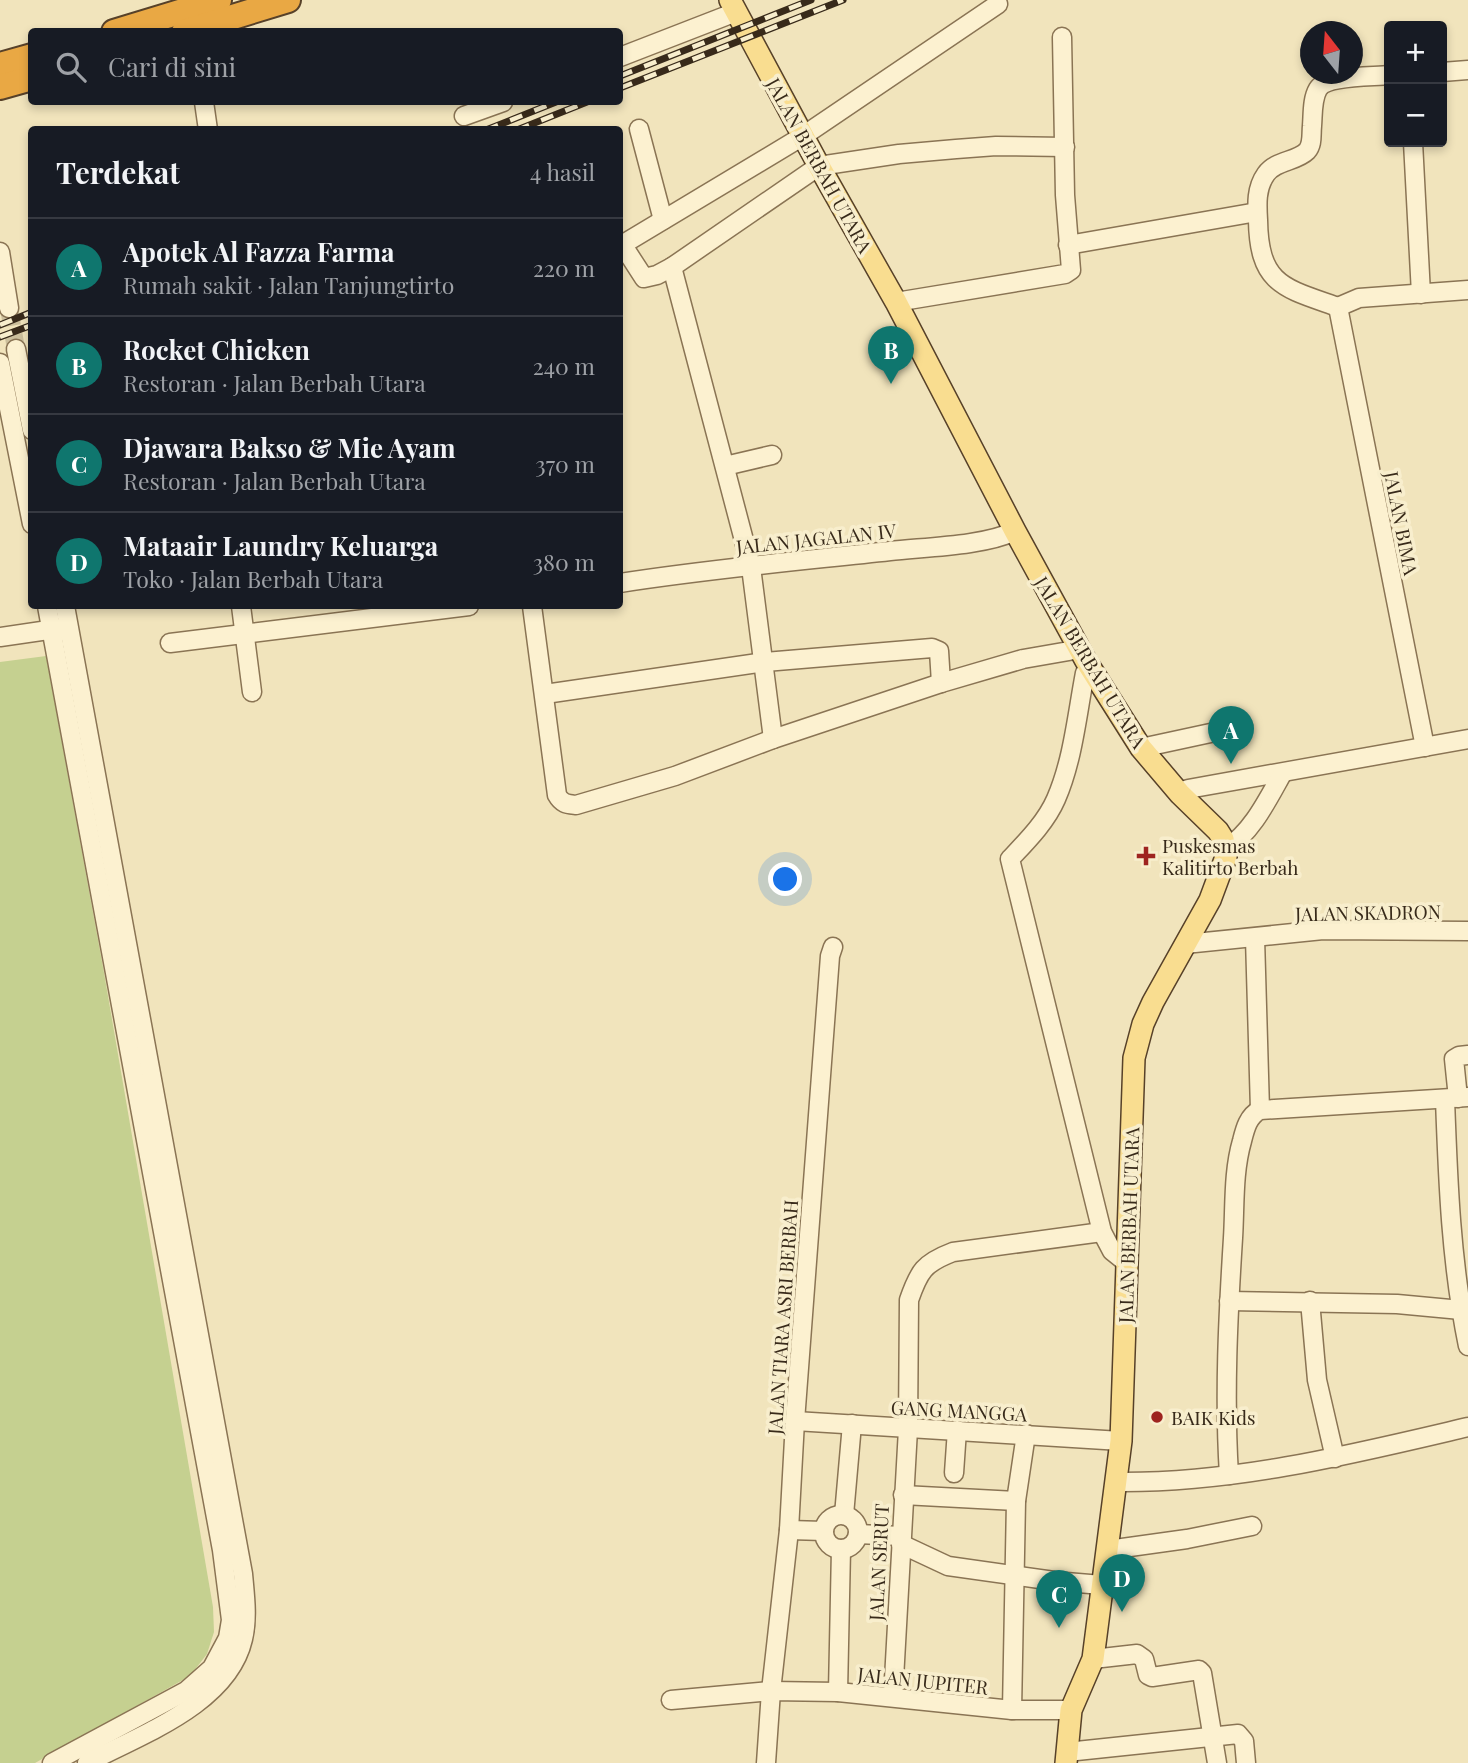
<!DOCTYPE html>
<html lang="id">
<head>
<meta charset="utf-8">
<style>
  :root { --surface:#171b24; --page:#242831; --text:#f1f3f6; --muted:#9ea1a6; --line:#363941; --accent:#0f766e }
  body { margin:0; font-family:"Playfair Display",serif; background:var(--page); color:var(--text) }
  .controls { position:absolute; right:21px; top:21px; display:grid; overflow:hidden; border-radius:7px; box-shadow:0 4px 10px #0003 }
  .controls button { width:63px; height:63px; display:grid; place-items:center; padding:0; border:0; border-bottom:2px solid var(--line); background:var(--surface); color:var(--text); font:35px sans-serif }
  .compass { position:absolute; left:1300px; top:21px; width:63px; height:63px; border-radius:50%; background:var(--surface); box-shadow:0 4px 10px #0003; rotate:343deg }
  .you { position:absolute; left:786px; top:880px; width:24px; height:24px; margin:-18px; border:5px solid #fff; border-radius:50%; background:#1a73e8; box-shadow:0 0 0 10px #1a73e833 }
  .badge { display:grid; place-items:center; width:46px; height:46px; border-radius:50%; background:var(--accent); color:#fff; font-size:23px; font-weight:700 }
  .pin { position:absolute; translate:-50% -58px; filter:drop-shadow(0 2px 4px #0008) }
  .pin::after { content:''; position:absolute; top:37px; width:24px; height:21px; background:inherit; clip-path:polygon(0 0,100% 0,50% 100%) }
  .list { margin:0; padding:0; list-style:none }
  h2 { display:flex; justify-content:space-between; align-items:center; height:91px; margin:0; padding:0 28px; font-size:30px }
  h2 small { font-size:23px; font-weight:400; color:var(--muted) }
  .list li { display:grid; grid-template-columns:46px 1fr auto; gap:21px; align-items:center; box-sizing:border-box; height:98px; padding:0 28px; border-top:2px solid var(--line) }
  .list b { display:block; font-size:26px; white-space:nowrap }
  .list p { margin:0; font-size:23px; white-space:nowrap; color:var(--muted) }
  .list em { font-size:23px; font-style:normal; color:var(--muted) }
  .icon { flex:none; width:38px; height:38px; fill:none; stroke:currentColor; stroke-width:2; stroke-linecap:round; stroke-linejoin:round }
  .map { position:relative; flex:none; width:1468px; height:1763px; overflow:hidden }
  .search { position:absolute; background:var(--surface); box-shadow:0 4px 10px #0003; left:28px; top:28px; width:595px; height:77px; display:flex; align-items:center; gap:18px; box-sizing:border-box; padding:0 24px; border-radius:7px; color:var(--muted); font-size:26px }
  .panel { position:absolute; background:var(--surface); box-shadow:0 4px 10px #0003; left:28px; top:126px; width:595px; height:483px; border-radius:7px }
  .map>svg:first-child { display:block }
  .green { fill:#c5d090 }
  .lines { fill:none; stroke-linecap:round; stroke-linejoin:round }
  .minor-tunnel { stroke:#ccbf9c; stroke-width:18; stroke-dasharray:18 9; stroke-linecap:butt }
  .minor-casing { stroke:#8a7454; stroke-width:21 }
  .major-casing { stroke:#574129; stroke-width:24 }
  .highway-casing { stroke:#574129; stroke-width:28 }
  .minor { stroke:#fcf1d0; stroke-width:18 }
  .major { stroke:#f9dd90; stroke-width:21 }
  .highway { stroke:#e9a844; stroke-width:24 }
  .rail-casing { stroke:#382a1a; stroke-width:7 }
  .rail { stroke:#f8eecd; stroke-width:4.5; stroke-dasharray:13; stroke-linecap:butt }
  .poi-dot { fill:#9e241f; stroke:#f8eecd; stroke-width:2.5 }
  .labels { text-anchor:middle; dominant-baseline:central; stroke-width:7; stroke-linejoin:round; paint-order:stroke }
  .street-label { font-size:19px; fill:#382a1a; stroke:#f8eecd }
  .poi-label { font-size:19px; fill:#382a1a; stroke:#f8eecd; text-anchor:start }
</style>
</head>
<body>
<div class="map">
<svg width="1468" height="1763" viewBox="0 0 1468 1763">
  <rect width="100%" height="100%" fill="#f1e4bc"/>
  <!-- green -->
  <path class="green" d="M46,656L103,967L213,1607L214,1632L207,1654L190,1676L35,1763H0V662Z"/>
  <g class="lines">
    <!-- minor-tunnel -->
    <path class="minor-tunnel" d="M9,308L16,349"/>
    <defs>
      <g id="minor">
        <path d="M620,57L736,12"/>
        <path d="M1442,72L1468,70"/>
        <path d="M204,102L208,130"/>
        <path d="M464,116L503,102"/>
        <path d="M639,129L663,220"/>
        <path d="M1413,142L1421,294"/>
        <path d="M622,244L644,278L657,275L672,267L819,166L899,154L956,149L996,146L1065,147"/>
        <path d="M1068,245L1257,212"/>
        <path d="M620,246L803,136L998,4"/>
        <path d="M0,252L9,308"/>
        <path d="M672,267L751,567L773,739"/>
        <path d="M896,302L1065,274L1071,270L1065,195L1062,37"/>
        <path d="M1338,307L1425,747"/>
        <path d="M1338,307C1284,288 1259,285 1258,220C1257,204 1256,188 1266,174C1276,160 1296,162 1307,151C1313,144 1311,135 1312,126C1313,114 1312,99 1318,89C1326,75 1374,77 1389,75"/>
        <path d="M1338,307L1359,298L1468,290"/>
        <path d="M16,349L32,430"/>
        <path d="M0,363L32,524"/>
        <path d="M725,466L772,455"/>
        <path d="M620,583C709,569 799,561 890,551C926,547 984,546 1015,531"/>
        <path d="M47,606L222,1550L231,1620L228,1638L212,1668L186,1691L52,1763"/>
        <path d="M65,606L243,1574C245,1596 248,1618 243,1639C228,1704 142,1734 87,1763"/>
        <path d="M241,606L252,692"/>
        <path d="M532,606L557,795C562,804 567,804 576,805L675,776L773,739L941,683L1023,659L1069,651L1079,646"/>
        <path d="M0,637L62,628"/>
        <path d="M170,643L469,606"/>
        <path d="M1090,667L1085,673C1077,715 1073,760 1056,799C1046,822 1027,841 1010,859L1102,1232L1112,1251L1127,1263"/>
        <path d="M545,694L765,662L932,648L939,651L941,683"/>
        <path d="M1141,748L1243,726"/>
        <path d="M1180,794L1188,789L1468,739"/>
        <path d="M1226,848C1251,834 1268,799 1282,774"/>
        <path d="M1255,938L1260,1110"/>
        <path d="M1185,944L1323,930L1468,931"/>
        <path d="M1458,1098L1454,1059L1459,1056L1468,1055"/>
        <path d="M1445,1099C1448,1183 1451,1263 1468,1346"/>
        <path d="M1229,1301L1397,1304L1461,1310"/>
        <path d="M1310,1301L1317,1380L1335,1458"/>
        <path d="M795,1421L1121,1441"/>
        <path d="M954,1473L957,1430"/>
        <path d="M1229,1475C1224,1396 1228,1317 1233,1238C1235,1206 1233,1172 1242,1141C1245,1129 1248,1116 1260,1110L1468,1097"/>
        <path d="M1118,1482C1237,1483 1353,1454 1468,1427"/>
        <path d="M903,1495L1016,1501"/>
        <path d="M844,1515L852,1424"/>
        <circle cx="841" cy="1532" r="17"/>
        <path d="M789,1530L824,1531"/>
        <path d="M858,1534L901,1536"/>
        <path d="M901,1544L948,1566L1054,1581L1102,1585"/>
        <path d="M1108,1550L1187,1539L1252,1526"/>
        <path d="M1093,1659L1137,1654L1144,1659L1148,1675L1152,1677L1199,1670L1202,1673L1217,1763"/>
        <path d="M838,1692L841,1549"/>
        <path d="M893,1697L908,1429L909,1300C919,1271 924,1263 953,1252L1102,1232"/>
        <path d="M671,1700L771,1691L838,1692L1012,1710H1071"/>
        <path d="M1012,1710L1016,1501L1026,1434"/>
        <path d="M1067,1752L1238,1734L1244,1741L1246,1763"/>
        <path d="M766,1763L771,1691L789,1530L795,1421L830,956L833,947"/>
      </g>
      <path id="major" d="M730,0L819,166L896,302L1015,531L1086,661L1141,748L1180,794L1218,831L1223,839L1226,857L1210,900L1153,1002L1143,1024L1134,1058L1121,1441L1093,1659L1071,1710L1066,1763"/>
      <g id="highway">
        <path d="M114,32L219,0"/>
        <path d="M184,32L288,0"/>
        <path d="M0,65L32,56"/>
        <path d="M0,87L32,78"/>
      </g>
    </defs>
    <!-- minor casing -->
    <use href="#minor" class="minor-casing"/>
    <!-- major casing -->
    <use href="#major" class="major-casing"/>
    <!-- highway casing -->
    <use href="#highway" class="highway-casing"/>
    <!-- minor -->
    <use href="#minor" class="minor"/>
    <!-- major -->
    <use href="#major" class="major"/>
    <!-- highway -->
    <use href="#highway" class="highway"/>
    <defs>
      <g id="rail">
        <path d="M620,76L811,0"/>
        <path d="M620,88L843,0"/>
        <path d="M486,130L556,102"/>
        <path d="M517,130L587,102"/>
        <path d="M0,325L32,312"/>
        <path d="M0,337L32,325"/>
      </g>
    </defs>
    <!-- rail casing -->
    <use href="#rail" class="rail-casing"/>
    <!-- rail -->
    <use href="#rail" class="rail"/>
  </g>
  <!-- markers -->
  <g class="poi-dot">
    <path d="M1142.5 845.5h7v7h7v7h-7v7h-7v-7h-7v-7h7z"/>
    <circle cx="1157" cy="1417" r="7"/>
  </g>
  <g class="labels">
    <!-- street labels -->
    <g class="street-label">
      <text transform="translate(820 165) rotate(61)">JALAN BERBAH UTARA</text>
      <text transform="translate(1402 523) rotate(79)">JALAN BIMA</text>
      <text transform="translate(816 538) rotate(-6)">JALAN JAGALAN IV</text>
      <text transform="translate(1091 662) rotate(59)">JALAN BERBAH UTARA</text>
      <text transform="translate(1368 912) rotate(-1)">JALAN SKADRON</text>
      <text transform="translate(1128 1225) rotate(-88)">JALAN BERBAH UTARA</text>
      <text transform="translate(782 1317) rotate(-86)">JALAN TIARA ASRI BERBAH</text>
      <text transform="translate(959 1410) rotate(3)">GANG MANGGA</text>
      <text transform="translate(878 1562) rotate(-87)">JALAN SERUT</text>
      <text transform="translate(923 1680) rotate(6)">JALAN JUPITER</text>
    </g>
    <!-- poi labels -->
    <g class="poi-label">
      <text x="1162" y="845">Puskesmas<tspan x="1162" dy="22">Kalitirto Berbah</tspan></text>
      <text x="1171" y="1417">BAIK Kids</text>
    </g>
  </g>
</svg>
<div class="controls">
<button>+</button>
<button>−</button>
</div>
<svg class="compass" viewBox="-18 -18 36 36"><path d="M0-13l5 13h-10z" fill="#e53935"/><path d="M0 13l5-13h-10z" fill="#9ea1a6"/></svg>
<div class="you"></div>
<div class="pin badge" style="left:1231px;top:764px">A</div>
<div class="pin badge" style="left:891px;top:384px">B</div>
<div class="pin badge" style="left:1059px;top:1628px">C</div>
<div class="pin badge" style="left:1122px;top:1612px">D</div>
<div class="search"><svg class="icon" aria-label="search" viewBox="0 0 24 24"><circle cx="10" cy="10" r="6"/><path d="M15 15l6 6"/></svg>Cari di sini</div>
<section class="panel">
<h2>Terdekat<small>4 hasil</small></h2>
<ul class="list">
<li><span class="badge">A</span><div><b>Apotek Al Fazza Farma</b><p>Rumah sakit · Jalan Tanjungtirto</p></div><em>220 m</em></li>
<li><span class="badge">B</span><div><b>Rocket Chicken</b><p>Restoran · Jalan Berbah Utara</p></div><em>240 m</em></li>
<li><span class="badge">C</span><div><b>Djawara Bakso &amp; Mie Ayam</b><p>Restoran · Jalan Berbah Utara</p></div><em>370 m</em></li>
<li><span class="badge">D</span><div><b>Mataair Laundry Keluarga</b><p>Toko · Jalan Berbah Utara</p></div><em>380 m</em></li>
</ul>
</section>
</div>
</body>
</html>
